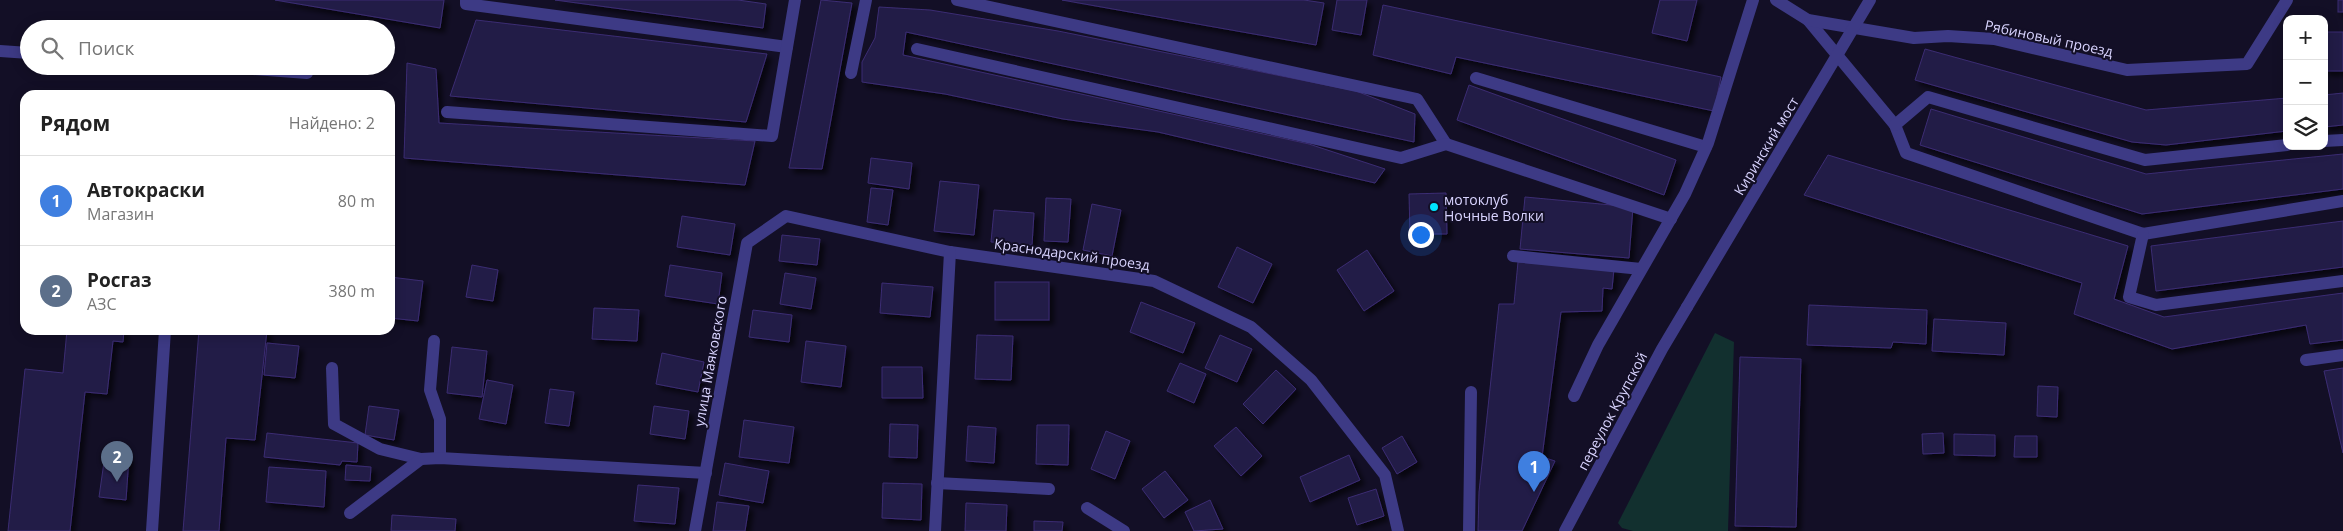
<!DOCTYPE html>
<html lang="ru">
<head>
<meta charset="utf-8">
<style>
  :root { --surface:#fff; --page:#f6f6f6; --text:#222; --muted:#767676; --line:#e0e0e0; --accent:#ea580c }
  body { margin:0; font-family:"Open Sans",sans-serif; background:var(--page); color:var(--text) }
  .controls { position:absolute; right:15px; top:15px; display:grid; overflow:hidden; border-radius:10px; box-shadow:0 2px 12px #0003 }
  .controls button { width:45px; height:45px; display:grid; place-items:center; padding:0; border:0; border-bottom:1px solid var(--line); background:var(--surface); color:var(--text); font:25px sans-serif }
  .you { position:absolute; left:1420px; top:234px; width:18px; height:18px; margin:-12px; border:4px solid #fff; border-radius:50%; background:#1a73e8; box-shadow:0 0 0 8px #1a73e833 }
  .badge { display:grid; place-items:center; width:32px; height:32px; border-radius:50%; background:var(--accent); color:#fff; font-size:16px; font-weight:700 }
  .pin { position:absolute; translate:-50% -41px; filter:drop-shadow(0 1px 2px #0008) }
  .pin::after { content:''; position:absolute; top:26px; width:18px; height:15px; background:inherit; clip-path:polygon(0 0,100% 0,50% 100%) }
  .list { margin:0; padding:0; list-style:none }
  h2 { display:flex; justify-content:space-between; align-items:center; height:65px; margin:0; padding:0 20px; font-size:21px }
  h2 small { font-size:16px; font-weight:400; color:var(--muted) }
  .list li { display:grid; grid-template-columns:32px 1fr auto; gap:15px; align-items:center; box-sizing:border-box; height:90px; padding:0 20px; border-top:1px solid var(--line) }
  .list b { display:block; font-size:19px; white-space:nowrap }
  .list p { margin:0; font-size:16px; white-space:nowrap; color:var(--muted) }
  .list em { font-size:16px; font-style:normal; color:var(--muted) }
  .icon { flex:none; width:28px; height:28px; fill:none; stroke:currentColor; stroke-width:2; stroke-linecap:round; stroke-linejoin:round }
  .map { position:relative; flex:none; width:2343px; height:531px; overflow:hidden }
  .search { position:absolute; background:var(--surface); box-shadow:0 2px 12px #0003; left:20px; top:20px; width:375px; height:55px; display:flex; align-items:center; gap:12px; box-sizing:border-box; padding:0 18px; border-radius:28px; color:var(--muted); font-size:19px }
  .panel { position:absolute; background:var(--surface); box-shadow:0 2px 12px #0003; left:20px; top:90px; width:375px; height:245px; border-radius:15px }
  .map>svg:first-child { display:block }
  .green { fill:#12302f }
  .building { fill:#241b47; stroke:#3b2d73; filter:url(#shadow) }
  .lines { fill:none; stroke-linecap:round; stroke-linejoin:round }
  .service { stroke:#3d3a85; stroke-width:12 }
  .minor { stroke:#3d3a85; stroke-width:12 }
  .tertiary { stroke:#3d3a85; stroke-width:12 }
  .tertiary-bridge { stroke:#3d3a85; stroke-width:12 }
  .poi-dot { fill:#00e5ff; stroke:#130f26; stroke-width:2 }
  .labels { text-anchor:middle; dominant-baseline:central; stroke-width:4; stroke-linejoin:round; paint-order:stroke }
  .street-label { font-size:14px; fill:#d9d4ff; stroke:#130f26 }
  .poi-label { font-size:14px; fill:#d9d4ff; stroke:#130f26; text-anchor:start }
</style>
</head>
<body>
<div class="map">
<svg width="2343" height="531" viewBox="0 0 2343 531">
  <defs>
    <filter id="shadow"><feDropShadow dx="4.5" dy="4.5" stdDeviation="2.5" flood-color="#0009"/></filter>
  </defs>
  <rect width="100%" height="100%" fill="#130f26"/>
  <!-- green -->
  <path class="green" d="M1715,333L1734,342L1728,531H1633L1622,528L1618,523Z"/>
  <!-- building -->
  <g class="building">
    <path d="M275,0H444L440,28Z"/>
    <path d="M555,0H738L766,4L763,28Z"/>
    <path d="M821,0L852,3L822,169L789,168Z"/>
    <path d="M1062,0H1304L1324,3L1316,45Z"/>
    <path d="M1337,0H1367L1361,35L1332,30Z"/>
    <path d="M1660,0H1697L1687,41L1652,33Z"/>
    <rect x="2338" y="0" width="5" height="12"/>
    <path d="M1383,5L1721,77L1714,111L1456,57L1451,74L1373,55Z"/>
    <path d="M879,7L930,10L1058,31L1356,91L1415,114L1414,142L906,32L903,55L1309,144L1385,169L1375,183L1158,132L1063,119L945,94L862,82V62L875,38Z"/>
    <path d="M476,20L767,54L746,122L450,96Z"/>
    <rect x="2324" y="32" width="19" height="39"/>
    <path d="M1925,49L2146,110L2287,98V131L2166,145L2132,142L1915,80Z"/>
    <path d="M407,63L436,69L439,123L755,141L745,185L404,158Z"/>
    <path d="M1469,85L1676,160L1664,195L1457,120Z"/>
    <path d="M2343,93V125L2324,127V95Z"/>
    <path d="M1931,109L2146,174L2343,154V189L2142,214L1920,145Z"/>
    <path d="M1828,155L2128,246L2114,299L2164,317L2343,293V340L2310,344L2306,325L2172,349L2074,314L2082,283L1804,195Z"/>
    <path d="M871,158L912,163L909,189L868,183Z"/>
    <path d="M940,181L979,185L974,235L934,231Z"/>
    <path d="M871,188L893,190L888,225L867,222Z"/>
    <path d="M1446,193L1447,234H1410L1409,194Z"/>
    <path d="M1525,197L1633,207L1629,258L1520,249Z"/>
    <path d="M1046,198L1071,199L1068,242L1044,241Z"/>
    <path d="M1092,204L1121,210L1112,256L1083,250Z"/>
    <path d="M994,210L1034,213L1032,245L991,242Z"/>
    <path d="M682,216L735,224L730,255L677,247Z"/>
    <path d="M2343,221V267L2156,291L2151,246Z"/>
    <path d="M782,235L820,239L817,265L779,261Z"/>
    <path d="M1237,247L1272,264L1253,303L1218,287Z"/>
    <path d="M1367,250L1394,291L1364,311L1337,270Z"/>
    <path d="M1518,262L1614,269L1612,289L1603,288L1602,311L1561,312L1542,457L1555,461L1522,531H1478L1479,492L1499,304H1514Z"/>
    <path d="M472,265L498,270L493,301L466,297Z"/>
    <path d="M670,265L722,273L718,304L665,296Z"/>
    <path d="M785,273L816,278L811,309L780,304Z"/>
    <path d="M390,277L423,281L418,321L390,318Z"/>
    <rect x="995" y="282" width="54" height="38"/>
    <path d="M882,283L933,287L930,317L880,313Z"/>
    <path d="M1141,302L1195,323L1183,353L1130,332Z"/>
    <path d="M1809,305L1927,310L1926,344L1893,342L1891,348L1807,345Z"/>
    <path d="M594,308L639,310L637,341L592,339Z"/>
    <path d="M753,310L792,315L789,342L749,337Z"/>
    <path d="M1934,319L2006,323L2004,355L1932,351Z"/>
    <path d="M67,330H124L123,342L113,341L107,394L85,392L70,531H8L25,369L63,373Z"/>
    <path d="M199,330H267L255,440L226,438L219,531H183Z"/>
    <path d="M977,335L1013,336L1011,380L975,379Z"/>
    <path d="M1220,335L1252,349L1237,382L1205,368Z"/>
    <path d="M806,341L846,346L841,387L801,382Z"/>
    <path d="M267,343L299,346L295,378L264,375Z"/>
    <path d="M452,347L487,351L482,397L447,393Z"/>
    <path d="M662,353L704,362L698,392L656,384Z"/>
    <path d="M1740,357L1801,359L1796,527L1735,526Z"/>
    <path d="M1180,363L1206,374L1194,403L1167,391Z"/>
    <path d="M882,367H922L923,398H882Z"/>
    <path d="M2343,368V453L2324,371Z"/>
    <path d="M1276,370L1296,389L1263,424L1243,404Z"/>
    <path d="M487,380L513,385L506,424L479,419Z"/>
    <path d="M2038,386L2058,387L2057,417L2037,416Z"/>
    <path d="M550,389L574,392L569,426L545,423Z"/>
    <path d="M369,406L399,410L394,440L365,435Z"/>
    <path d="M654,406L689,411L685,439L650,434Z"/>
    <path d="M744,420L794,427L789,463L739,457Z"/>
    <path d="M890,424L918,425L917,458L889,457Z"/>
    <path d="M1037,425H1069L1068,465L1036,464Z"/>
    <path d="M968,426L996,428L994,463L966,461Z"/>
    <path d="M1236,427L1262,456L1241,476L1214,446Z"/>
    <path d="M1106,431L1130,441L1115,479L1091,469Z"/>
    <path d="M267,433L358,443L357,462L342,461L340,465L264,457Z"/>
    <path d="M1943,433L1944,453L1923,454L1922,434Z"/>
    <path d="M1954,434L1995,435V456L1954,455Z"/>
    <path d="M1402,436L1417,462L1397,474L1382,448Z"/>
    <path d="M2015,436H2037V457H2014Z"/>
    <path d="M105,455L129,457L126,500L99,497Z"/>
    <path d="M1349,455L1360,480L1310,502L1300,477Z"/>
    <path d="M725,463L769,471L763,503L719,495Z"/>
    <path d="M346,465L371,467L370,481L345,480Z"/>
    <path d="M269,467L326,471L324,507L266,502Z"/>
    <path d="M1165,471L1188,500L1164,518L1142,489Z"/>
    <path d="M883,483L922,484L921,520L882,518Z"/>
    <path d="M638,485L679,488L675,524L634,521Z"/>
    <path d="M1376,489L1384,516L1357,525L1348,498Z"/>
    <path d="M1210,500L1223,529L1194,531L1185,512Z"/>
    <path d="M717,502L749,506L745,531H713Z"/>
    <path d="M966,503L1007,505L1006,531H965Z"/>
    <path d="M392,515L456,519L455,531H391Z"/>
    <path d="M1034,521L1063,522L1062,531H1034Z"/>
  </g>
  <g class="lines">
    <!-- service -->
    <g class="service">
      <path d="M466,0V4L787,47"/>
      <path d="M957,0L1417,99L1446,144"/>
      <path d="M1808,20L1895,125L1906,153L2143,234L2343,201"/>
      <path d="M917,49L1401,158L1446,144L1671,219"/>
      <path d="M0,51L29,53"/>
      <path d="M213,66L307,73"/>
      <path d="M851,73L866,0"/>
      <path d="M1476,78L1706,147"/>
      <path d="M447,112L772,136L795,0"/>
      <path d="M1895,125L1928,97L2145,160L2287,145"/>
      <path d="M2324,141L2343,140"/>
      <path d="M2143,234L2129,297L2156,305L2343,281"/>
      <path d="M1513,256L1641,269"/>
      <path d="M434,341L430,390L440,419V458"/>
      <path d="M2306,360L2343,355"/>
      <path d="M332,368L334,424L380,449L421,459"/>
      <path d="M1574,396L1598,345L1685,194L1708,143L1753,0"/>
      <path d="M937,483L1049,489"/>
      <path d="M1087,508L1124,531"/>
      <path d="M350,513L421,459L440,458L706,473"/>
      <path d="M152,531L165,330"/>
      <path d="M1469,531L1471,392"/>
    </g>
    <!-- minor -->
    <g class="minor">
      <path d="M1776,0L1808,20L1914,38L1948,36L1994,39L2127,70L2247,64L2287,0"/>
      <path d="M695,531L747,243L786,216L950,252L1154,281L1251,327L1311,380L1385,475L1398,531"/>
      <path d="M935,531L950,252"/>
    </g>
    <!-- tertiary -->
    <path class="tertiary" d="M1565,531L1662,349L1687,307"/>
    <!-- tertiary-bridge -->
    <path class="tertiary-bridge" d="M1687,307L1870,0"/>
  </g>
  <!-- markers -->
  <circle class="poi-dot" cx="1434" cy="207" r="5"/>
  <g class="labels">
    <!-- street labels -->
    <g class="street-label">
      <text transform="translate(2049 38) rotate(12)">Рябиновый проезд</text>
      <text transform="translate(1766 146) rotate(-59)">Киринский мост</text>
      <text transform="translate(1072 254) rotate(8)">Краснодарский проезд</text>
      <text transform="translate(710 361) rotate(-80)">улица Маяковского</text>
      <text transform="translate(1612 411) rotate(-62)">переулок Крупской</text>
    </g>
    <!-- poi labels -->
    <g class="poi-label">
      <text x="1444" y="199">мотоклуб<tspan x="1444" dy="16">Ночные Волки</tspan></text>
    </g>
  </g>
</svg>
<div class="controls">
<button>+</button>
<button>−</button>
<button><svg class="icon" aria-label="layers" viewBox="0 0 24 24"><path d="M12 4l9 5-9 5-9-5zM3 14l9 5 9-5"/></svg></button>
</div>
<div class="you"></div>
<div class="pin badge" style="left:1534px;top:492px;background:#3f7fe0">1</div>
<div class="pin badge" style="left:117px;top:482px;background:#5c6f8a">2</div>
<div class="search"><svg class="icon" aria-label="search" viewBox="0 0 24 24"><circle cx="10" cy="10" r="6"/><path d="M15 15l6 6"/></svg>Поиск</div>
<section class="panel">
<h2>Рядом<small>Найдено: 2</small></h2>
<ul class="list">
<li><span class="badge" style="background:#3f7fe0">1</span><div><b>Автокраски</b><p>Магазин</p></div><em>80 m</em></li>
<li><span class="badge" style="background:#5c6f8a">2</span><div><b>Росгаз</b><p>АЗС</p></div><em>380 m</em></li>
</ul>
</section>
</div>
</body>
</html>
